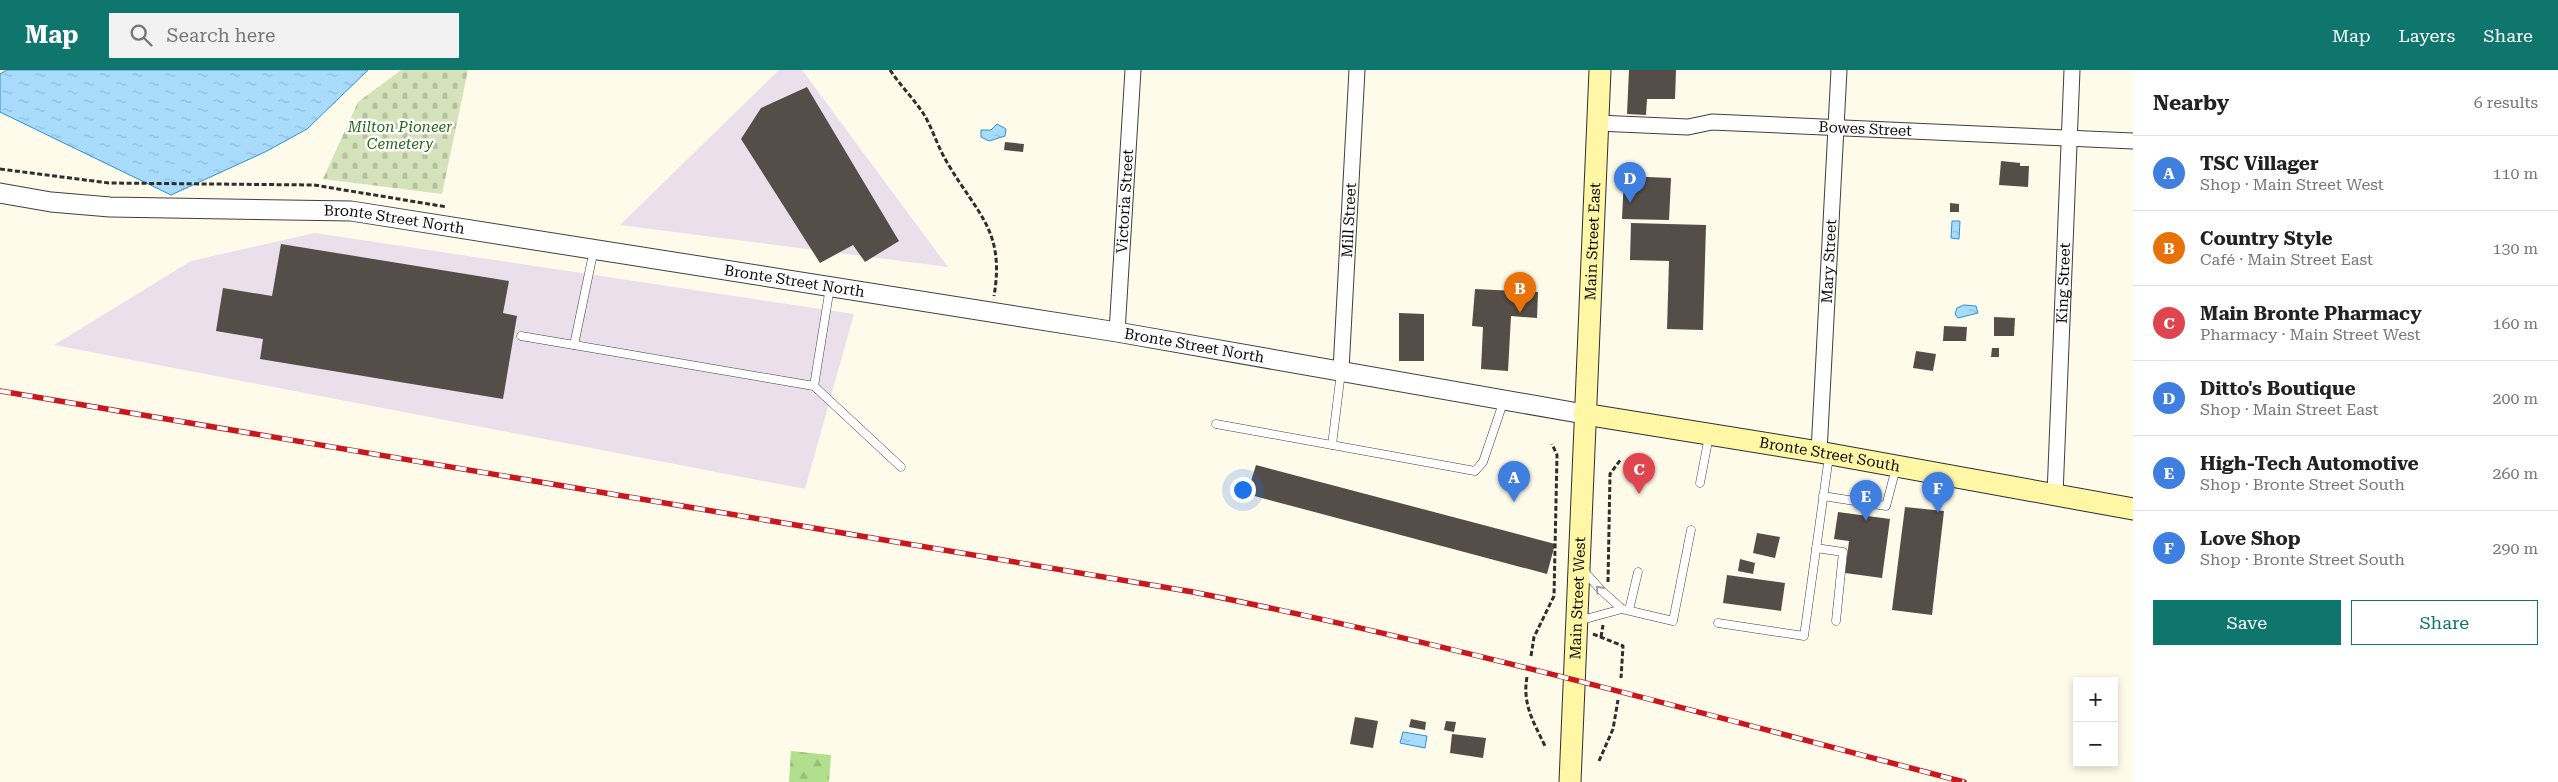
<!DOCTYPE html>
<html lang="en">
<head>
<meta charset="utf-8">
<style>
  :root { --surface:#fff; --page:#f2f2f2; --text:#222; --muted:#767676; --line:#e0e0e0; --accent:#0f766e }
  body { margin:0; font-family:"Roboto Serif",serif; background:var(--page); color:var(--text) }
  .controls { position:absolute; right:15px; bottom:15px; display:grid; overflow:hidden; border-radius:0px; box-shadow:0 2px 8px #0003 }
  .controls button { width:45px; height:45px; display:grid; place-items:center; padding:0; border:0; border-bottom:1px solid var(--line); background:var(--surface); color:var(--text); font:25px sans-serif }
  .you { position:absolute; left:1242px; top:419px; width:18px; height:18px; margin:-12px; border:4px solid #fff; border-radius:50%; background:#1a73e8; box-shadow:0 0 0 8px #1a73e833 }
  .badge { display:grid; place-items:center; width:32px; height:32px; border-radius:50%; background:var(--accent); color:#fff; font-size:16px; font-weight:700 }
  .pin { position:absolute; translate:-50% -41px; filter:drop-shadow(0 1px 2px #0008) }
  .pin::after { content:''; position:absolute; top:26px; width:18px; height:15px; background:inherit; clip-path:polygon(0 0,100% 0,50% 100%) }
  .list { margin:0; padding:0; list-style:none }
  h2 { display:flex; justify-content:space-between; align-items:center; height:65px; margin:0; padding:0 20px; font-size:21px }
  h2 small { font-size:16px; font-weight:400; color:var(--muted) }
  .list li { display:grid; grid-template-columns:32px 1fr auto; gap:15px; align-items:center; box-sizing:border-box; height:75px; padding:0 20px; border-top:1px solid var(--line) }
  .list b { display:block; font-size:19px; white-space:nowrap }
  .list p { margin:0; font-size:16px; white-space:nowrap; color:var(--muted) }
  .list em { font-size:16px; font-style:normal; color:var(--muted) }
  .actions { display:flex; gap:10px; padding:15px 20px }
  .actions a { flex:1; padding:11px 0; border:1px solid var(--accent); border-radius:0px; text-align:center; font-size:18px; color:var(--accent) }
  .actions .main { background:var(--accent); color:#fff }
  .icon { flex:none; width:28px; height:28px; fill:none; stroke:currentColor; stroke-width:2; stroke-linecap:round; stroke-linejoin:round }
  .map { position:relative; flex:none; width:2133px; height:712px; overflow:hidden }
  header { display:flex; align-items:center; gap:30px; box-sizing:border-box; height:70px; padding:0 25px; background:var(--accent); color:#fff }
  header strong { font-size:24px }
  nav { display:flex; gap:28px; margin-inline-start:auto; font-size:18px }
  .search { width:350px; height:45px; background:var(--page); display:flex; align-items:center; gap:12px; box-sizing:border-box; padding:0 18px; border-radius:0px; color:var(--muted); font-size:19px }
  main { display:flex }
  aside { flex:1; background:var(--surface) }
  .map>svg:first-child { display:block }
  .industrial { fill:#ebdfec }
  .forest { fill:url(#forest-firs) }
  .cemetery { fill:url(#cemetery-stones) }
  .water { fill:url(#water-ripples); stroke:#2991da }
  .building { fill:#554d47 }
  .lines { fill:none; stroke-linecap:round; stroke-linejoin:round }
  .service-casing { stroke:#3f3f3f; stroke-width:9 }
  .minor-casing { stroke:#3f3f3f; stroke-width:17 }
  .tertiary-casing { stroke:#3f3f3f; stroke-width:21 }
  .secondary-casing { stroke:#2e2e2e; stroke-width:23 }
  .path { stroke:#2e2e2e; stroke-width:3; stroke-dasharray:5 2.5; stroke-linecap:butt }
  .service { stroke:#fff; stroke-width:8 }
  .minor { stroke:#fff; stroke-width:15 }
  .tertiary { stroke:#fff; stroke-width:19 }
  .secondary { stroke:#fff6a6; stroke-width:21 }
  .rail-casing { stroke:#c8171d; stroke-width:5.5 }
  .rail { stroke:#fff; stroke-width:4; stroke-dasharray:11; stroke-linecap:butt }
  .oneway { stroke:#9e9e9e }
  .labels { text-anchor:middle; dominant-baseline:central; stroke-width:5; stroke-linejoin:round; paint-order:stroke }
  .park-label { font-size:15px; font-style:italic; fill:#276916; stroke:#fff }
  .street-label { font-size:15px; fill:#0c0c0c; stroke:#fff }
</style>
</head>
<body>
<header>
<strong>Map</strong>
<div class="search"><svg class="icon" aria-label="search" viewBox="0 0 24 24"><circle cx="10" cy="10" r="6"/><path d="M15 15l6 6"/></svg>Search here</div>
<nav><a>Map</a><a>Layers</a><a>Share</a></nav>
</header>
<main>
<div class="map">
<svg width="2133" height="712" viewBox="0 0 2133 712">
  <defs>
    <pattern id="forest-firs" width="22" height="20" patternUnits="userSpaceOnUse" patternTransform="scale(1.25)"><rect width="22" height="20" fill="#b2df8e"/><path d="M5 1l3.5 6h-7zM16 11l3.5 6h-7z" fill="#98be79"/></pattern>
    <pattern id="cemetery-stones" width="16" height="16" patternUnits="userSpaceOnUse" patternTransform="scale(1.25)"><rect width="16" height="16" fill="#d5e3ba"/><path d="M2 7V4a2 2 0 0 1 4 0v3zM10 15v-3a2 2 0 0 1 4 0v3z" fill="#b6c29f"/></pattern>
    <pattern id="water-ripples" width="26" height="14" patternUnits="userSpaceOnUse" patternTransform="scale(1.25)"><rect width="26" height="14" fill="#a9dcfc"/><path d="M2 4q2-2 4 0t4 0M15 11q2-2 4 0t4 0" fill="none" stroke="#90bcd7"/></pattern>
  </defs>
  <rect width="100%" height="100%" fill="#fffbeb"/>
  <!-- industrial -->
  <g class="industrial">
    <path d="M779,0H802L948,197L620,155Z"/>
    <path d="M315,163L854,244L805,419L54,275L191,191Z"/>
  </g>
  <!-- forest -->
  <path class="forest" d="M791,681L831,685L829,712H789Z"/>
  <!-- cemetery -->
  <path class="cemetery" d="M401,0H468L442,124L323,109L358,32Z"/>
  <!-- water -->
  <g class="water">
    <path d="M7,0H368L307,59L265,82L171,125L0,42V4Z"/>
    <path d="M997,54L1006,59L1005,66L989,71L981,67V60H991Z"/>
    <path d="M1952,151H1960L1959,169L1951,168Z"/>
    <path d="M1964,235L1976,236L1978,243L1958,248L1955,244L1957,238Z"/>
    <path d="M1403,662L1427,666L1425,678L1400,673Z"/>
  </g>
  <!-- building -->
  <g class="building">
    <path d="M1629,0H1676L1675,29H1647L1646,45L1627,44Z"/>
    <path d="M807,17L899,171L865,192L853,175L820,193L741,69L761,38Z"/>
    <path d="M1005,72L1024,74L1023,82L1004,80Z"/>
    <path d="M2001,91L2020,93V96H2029L2028,117L1999,115Z"/>
    <path d="M1624,106L1671,108L1669,150L1622,149Z"/>
    <path d="M1950,133L1959,134V142H1950Z"/>
    <path d="M1631,153L1706,155L1703,260L1667,259L1669,191L1630,190Z"/>
    <path d="M281,174L509,211L503,243L517,246L503,329L260,289L263,269L216,261L223,218L272,226Z"/>
    <path d="M1475,219L1538,222L1537,248L1511,246L1508,301L1481,299L1483,257L1472,256Z"/>
    <path d="M1399,243L1424,244V291H1399Z"/>
    <path d="M1994,247L2015,248L2014,266H1994Z"/>
    <path d="M1944,256L1967,257L1966,271H1943Z"/>
    <path d="M1992,278H1999V287H1991Z"/>
    <path d="M1916,281L1936,284L1933,301L1913,298Z"/>
    <path d="M1256,395L1555,474L1547,504L1247,424Z"/>
    <path d="M1905,437L1944,441L1932,545L1892,540Z"/>
    <path d="M1838,442L1890,449L1882,508L1845,503L1849,471L1834,469Z"/>
    <path d="M1757,463L1780,467L1775,488L1753,483Z"/>
    <path d="M1740,489L1755,493L1753,504L1738,501Z"/>
    <path d="M1727,505L1785,513L1781,541L1723,533Z"/>
    <path d="M1355,647L1378,651L1373,678L1350,674Z"/>
    <path d="M1411,649L1426,652L1425,660L1409,657Z"/>
    <path d="M1446,651L1456,652L1454,662L1444,660Z"/>
    <path d="M1452,664L1486,668L1483,688L1450,683Z"/>
  </g>
  <g class="lines">
    <defs>
      <g id="service">
        <path d="M594,179L574,275L814,316L830,217"/>
        <path d="M521,266L574,275"/>
        <path d="M814,316L901,397"/>
        <path d="M1216,354L1475,401L1483,392L1504,330"/>
        <path d="M1332,375L1341,302"/>
        <path d="M1700,413L1709,366"/>
        <path d="M1823,426L1886,436L1896,398"/>
        <path d="M1816,478L1843,482L1836,551"/>
        <path d="M1583,500L1601,520L1622,539L1673,551L1691,460"/>
        <path d="M1629,540L1638,502"/>
        <path d="M1578,551L1622,539"/>
        <path d="M1718,553L1804,566L1829,386"/>
      </g>
      <g id="minor">
        <path id="s1" d="M1597,53L1688,57L1712,52L2133,71"/>
        <path id="s2" d="M1117,262L1133,0"/>
        <path id="s3" d="M1341,300L1357,0"/>
        <path id="s4" d="M1819,382L1839,0"/>
        <path id="s5" d="M2055,425L2072,0"/>
      </g>
      <g id="tertiary">
        <path id="s6" d="M0,123L51,132L110,137L351,141L1117,262L1584,344"/>
      </g>
      <g id="secondary">
        <path id="s7" d="M1584,344L1819,382L2133,439"/>
        <path id="s8" d="M1570,712L1600,0"/>
      </g>
    </defs>
    <!-- service casing -->
    <use href="#service" class="service-casing"/>
    <!-- minor casing -->
    <use href="#minor" class="minor-casing"/>
    <!-- tertiary casing -->
    <use href="#tertiary" class="tertiary-casing"/>
    <!-- secondary casing -->
    <use href="#secondary" class="secondary-casing"/>
    <!-- path -->
    <g class="path">
      <path d="M890,0C900,15 913,28 923,43C932,57 938,78 948,94C978,145 1005,161 994,226"/>
      <path d="M0,99L109,113L314,115L447,137"/>
      <path d="M1608,512L1610,404L1621,389"/>
      <path d="M1593,564L1623,576L1621,608"/>
      <path d="M1601,567L1603,555"/>
      <path d="M1531,586L1534,567L1554,526L1557,385L1552,374"/>
      <path d="M1527,607C1522,634 1534,653 1545,676"/>
      <path d="M1599,691L1613,659L1618,630"/>
    </g>
    <!-- service -->
    <use href="#service" class="service"/>
    <!-- minor -->
    <use href="#minor" class="minor"/>
    <!-- tertiary -->
    <use href="#tertiary" class="tertiary"/>
    <!-- secondary -->
    <use href="#secondary" class="secondary"/>
    <defs>
      <path id="rail" d="M0,321L1193,522C1453,574 1708,645 1964,712"/>
    </defs>
    <!-- rail casing -->
    <use href="#rail" class="rail-casing"/>
    <!-- rail -->
    <use href="#rail" class="rail"/>
  </g>
  <!-- one-way arrows -->
  <defs><path id="oneway-chevron" d="M-2-3.5L2.5 0L-2 3.5" fill="none" stroke-width="1.6" stroke-linecap="round" stroke-linejoin="round" transform="scale(1.25)"/></defs>
  <use class="oneway" href="#oneway-chevron" transform="translate(1599 519) rotate(-132)"/>
  <g class="labels">
    <!-- park labels -->
    <g class="park-label">
      <text x="400" y="57">Milton Pioneer<tspan x="400" dy="17">Cemetery</tspan></text>
    </g>
    <!-- street labels -->
    <g class="street-label">
      <text stroke="none"><textPath href="#s1" startOffset="269">Bowes Street</textPath></text>
      <text stroke="none"><textPath href="#s2" startOffset="131">Victoria Street</textPath></text>
      <text stroke="none"><textPath href="#s6" startOffset="396">Bronte Street North</textPath></text>
      <text stroke="none"><textPath href="#s3" startOffset="150">Mill Street</textPath></text>
      <text stroke="none"><textPath href="#s8" startOffset="541">Main Street East</textPath></text>
      <text stroke="none"><textPath href="#s4" startOffset="191">Mary Street</textPath></text>
      <text stroke="none"><textPath href="#s6" startOffset="801">Bronte Street North</textPath></text>
      <text stroke="none"><textPath href="#s5" startOffset="212">King Street</textPath></text>
      <text stroke="none"><textPath href="#s6" startOffset="1206">Bronte Street North</textPath></text>
      <text stroke="none"><textPath href="#s7" startOffset="249">Bronte Street South</textPath></text>
      <text stroke="none"><textPath href="#s8" startOffset="184">Main Street West</textPath></text>
    </g>
  </g>
</svg>
<div class="controls">
<button>+</button>
<button>−</button>
</div>
<div class="you"></div>
<div class="pin badge" style="left:1514px;top:432px;background:#3f7fe0">A</div>
<div class="pin badge" style="left:1520px;top:243px;background:#e8710a">B</div>
<div class="pin badge" style="left:1639px;top:424px;background:#e0444e">C</div>
<div class="pin badge" style="left:1630px;top:133px;background:#3f7fe0">D</div>
<div class="pin badge" style="left:1866px;top:451px;background:#3f7fe0">E</div>
<div class="pin badge" style="left:1938px;top:443px;background:#3f7fe0">F</div>
</div>
<aside>
<h2>Nearby<small>6 results</small></h2>
<ul class="list">
<li><span class="badge" style="background:#3f7fe0">A</span><div><b>TSC Villager</b><p>Shop · Main Street West</p></div><em>110 m</em></li>
<li><span class="badge" style="background:#e8710a">B</span><div><b>Country Style</b><p>Café · Main Street East</p></div><em>130 m</em></li>
<li><span class="badge" style="background:#e0444e">C</span><div><b>Main Bronte Pharmacy</b><p>Pharmacy · Main Street West</p></div><em>160 m</em></li>
<li><span class="badge" style="background:#3f7fe0">D</span><div><b>Ditto's Boutique</b><p>Shop · Main Street East</p></div><em>200 m</em></li>
<li><span class="badge" style="background:#3f7fe0">E</span><div><b>High-Tech Automotive</b><p>Shop · Bronte Street South</p></div><em>260 m</em></li>
<li><span class="badge" style="background:#3f7fe0">F</span><div><b>Love Shop</b><p>Shop · Bronte Street South</p></div><em>290 m</em></li>
</ul>
<div class="actions"><a class="main">Save</a><a>Share</a></div>
</aside>
</main>
</body>
</html>
